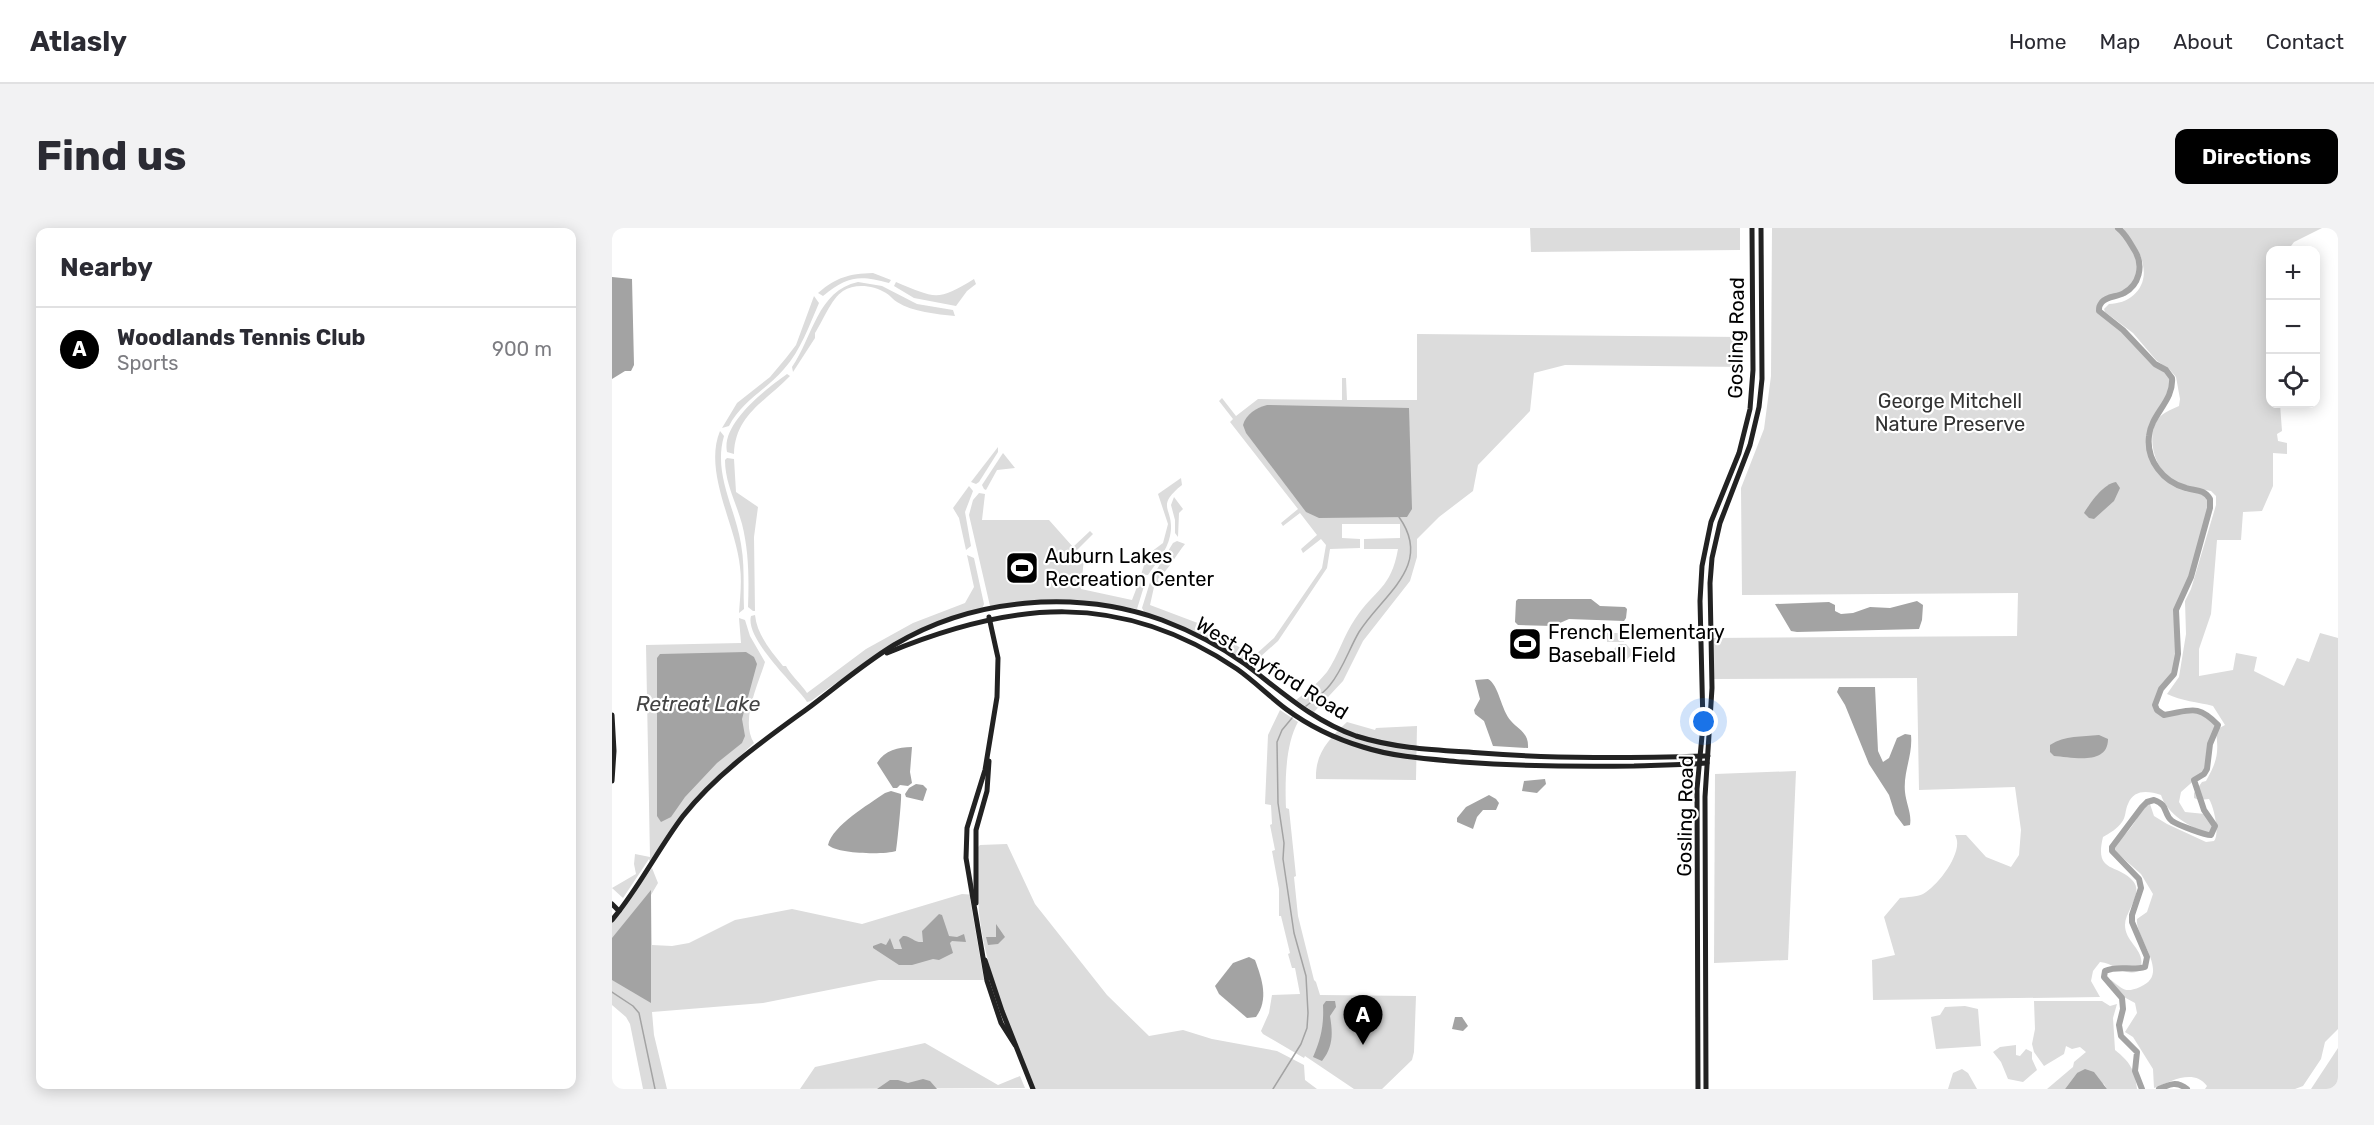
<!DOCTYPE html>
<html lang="en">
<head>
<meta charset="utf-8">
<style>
  :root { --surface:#fff; --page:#f2f2f3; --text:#2b2b33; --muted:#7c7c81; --line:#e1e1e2; --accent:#000 }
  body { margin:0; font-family:Rubik,sans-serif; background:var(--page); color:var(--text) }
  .controls { position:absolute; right:18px; top:18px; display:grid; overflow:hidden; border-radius:12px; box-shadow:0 3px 15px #0003 }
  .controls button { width:54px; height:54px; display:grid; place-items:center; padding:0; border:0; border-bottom:2px solid var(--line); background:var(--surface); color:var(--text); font:30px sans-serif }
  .you { position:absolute; left:1092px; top:494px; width:21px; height:21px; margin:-15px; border:4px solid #fff; border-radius:50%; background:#1a73e8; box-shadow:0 0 0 9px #1a73e833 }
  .badge { display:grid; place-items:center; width:39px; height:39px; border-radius:50%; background:var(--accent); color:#fff; font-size:20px; font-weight:700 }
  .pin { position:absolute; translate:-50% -50px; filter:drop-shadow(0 2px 3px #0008) }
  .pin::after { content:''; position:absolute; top:32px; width:21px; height:18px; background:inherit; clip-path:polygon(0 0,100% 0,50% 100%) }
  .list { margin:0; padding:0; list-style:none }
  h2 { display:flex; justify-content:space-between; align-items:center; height:78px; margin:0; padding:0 24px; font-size:26px }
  h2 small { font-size:20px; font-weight:400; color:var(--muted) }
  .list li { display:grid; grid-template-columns:39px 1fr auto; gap:18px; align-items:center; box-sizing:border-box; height:84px; padding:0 24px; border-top:2px solid var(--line) }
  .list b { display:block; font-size:22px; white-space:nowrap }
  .list p { margin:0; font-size:20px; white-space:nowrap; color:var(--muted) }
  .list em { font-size:20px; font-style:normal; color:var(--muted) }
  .icon { flex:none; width:33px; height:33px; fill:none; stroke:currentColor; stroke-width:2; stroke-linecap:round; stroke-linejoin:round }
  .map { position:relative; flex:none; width:1726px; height:861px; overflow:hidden; border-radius:12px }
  header { display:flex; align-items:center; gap:36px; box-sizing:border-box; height:84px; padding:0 30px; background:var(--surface); border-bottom:2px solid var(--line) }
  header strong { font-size:28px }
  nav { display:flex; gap:33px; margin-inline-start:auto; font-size:21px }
  .intro { display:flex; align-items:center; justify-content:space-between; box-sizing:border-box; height:144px; padding:0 36px }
  h1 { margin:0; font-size:42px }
  .button { padding:15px 27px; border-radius:12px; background:var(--accent); color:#fff; font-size:21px; font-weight:700 }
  main { display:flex; gap:36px; padding:0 36px }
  aside { flex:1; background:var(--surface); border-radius:12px; box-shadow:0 3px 15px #0003 }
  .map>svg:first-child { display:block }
  .green { fill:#dcdcdc }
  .water { fill:#a3a3a3 }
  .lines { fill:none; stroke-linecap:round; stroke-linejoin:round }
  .stream { stroke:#a3a3a3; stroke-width:1.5 }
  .river { stroke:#a3a3a3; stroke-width:6 }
  .secondary { stroke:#222; stroke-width:5 }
  .labels { text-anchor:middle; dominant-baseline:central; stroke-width:4.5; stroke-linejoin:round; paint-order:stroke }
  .street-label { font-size:20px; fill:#000; stroke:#fff }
  .park-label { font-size:20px; fill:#333; stroke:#fff }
  .poi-label { font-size:20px; fill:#000; stroke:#fff; text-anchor:start }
  .water-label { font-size:21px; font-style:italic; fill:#444; stroke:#fff }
</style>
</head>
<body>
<header>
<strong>Atlasly</strong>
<nav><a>Home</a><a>Map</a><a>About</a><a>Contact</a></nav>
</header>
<div class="intro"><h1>Find us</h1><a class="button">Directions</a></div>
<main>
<aside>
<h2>Nearby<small></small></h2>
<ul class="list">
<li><span class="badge">A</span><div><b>Woodlands Tennis Club</b><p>Sports</p></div><em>900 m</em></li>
</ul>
</aside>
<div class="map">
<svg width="1726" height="861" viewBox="0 0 1726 861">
  <rect width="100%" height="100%" fill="#fff"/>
  <!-- green -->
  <g class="green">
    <path d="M918,0H1128V22L919,24Z"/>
    <path d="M1160,0H1506C1514,6 1518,15 1523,23C1532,38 1527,57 1512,65C1505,69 1495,68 1490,74C1487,78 1487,79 1487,83L1511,102L1543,136L1554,142L1560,150C1562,173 1539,186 1537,208C1534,232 1551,254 1574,260C1584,263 1592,261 1598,271V280L1579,349L1564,382L1566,426L1562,446L1549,461L1543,477L1545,483L1552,487C1578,483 1585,475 1605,497L1604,502L1613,497L1601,478C1586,474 1569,473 1555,466L1567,449L1574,406L1573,373L1579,361L1604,277V268L1599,263C1585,260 1570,260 1558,251C1543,239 1535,212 1544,194C1549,185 1558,182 1567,178L1568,171L1564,149L1558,142L1544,132L1521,105L1493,84L1492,81L1497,76C1518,76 1536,60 1531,37C1529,24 1518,11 1511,0H1710L1682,14L1676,22H1658V176H1668L1670,203L1665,206L1666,213L1675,215V226L1661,225V258L1650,283L1631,284L1629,312H1605L1599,386L1587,421V448L1621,442L1624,425L1645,429L1642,443L1672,458L1685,430L1697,434L1708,405L1726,410V801L1713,814L1709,831L1691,858L1683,861H1593L1595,858C1582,840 1559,853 1542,860L1541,841L1521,809L1513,804L1525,785L1523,775L1499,762L1496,753L1499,752C1510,760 1512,766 1528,759C1560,746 1523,711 1525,691L1535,684L1541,666L1529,646L1503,623L1502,616C1511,609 1518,602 1524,592C1527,586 1528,579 1534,575L1538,576L1542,588L1555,596L1594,614L1602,613C1608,606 1602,579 1597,571L1587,572L1582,570V565L1590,554L1594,553C1605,533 1607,526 1604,504L1598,516L1595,541L1569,564L1567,574L1573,584L1593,586L1600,596V601L1597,605C1578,600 1555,586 1549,567C1536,563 1522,561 1516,576C1513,582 1514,589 1510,594C1505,601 1498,605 1491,609C1482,646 1505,635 1521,653C1532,666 1513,683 1513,697C1513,716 1537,723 1527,743C1510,749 1503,735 1488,734L1481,743L1479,753L1488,769L1261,772L1260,732L1283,727L1272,689L1288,670C1295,669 1305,669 1311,666C1326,658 1353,623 1343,607H1354L1374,629L1399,639L1407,627L1409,602L1403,559L1307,562L1305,450L1101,451L1099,410L1405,408L1406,365L1130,367L1129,260L1152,201L1159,148Z"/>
    <path d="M261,45L279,52L277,55C247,47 236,48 211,68L206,65C225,49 236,46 261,45Z"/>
    <path d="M362,51L364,56L355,63L344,78L302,70L282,58L284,54C323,70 325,74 362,51Z"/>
    <path d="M246,54L270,58L305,76L341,82L343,88C324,86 301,84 285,74C281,72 278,67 274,65C261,57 243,55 231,63C219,71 211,93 203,105V110L181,144L180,139C201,109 205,63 246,54Z"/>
    <path d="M202,68L207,75C197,98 189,122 172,141C154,162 130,173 117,198L110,200L125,175L158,149L174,130L184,117Z"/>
    <path d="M805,106L1129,109L1131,139L953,137L922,145L918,183L866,237L861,263L827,289L805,311V329L798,353L751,413L731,453L702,484L684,472C695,464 706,455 715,444C726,428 732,407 743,391C763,361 779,361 786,321H752V311L788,310V296H730V310L748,311V320L718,321L715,340L666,413L638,438L619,424L533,385L530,380L539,351L561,315L565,313L573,316C564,327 557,341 546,351L547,356L542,359L538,377L591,397L642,428L662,410L710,340L714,317L709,311L691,325L689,321L705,307L688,285L671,298L669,295L686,281L618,194L621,191L607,173L610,170L624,188L646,171L730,172V150H734L735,172H805Z"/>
    <path d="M175,146L178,148C154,173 123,187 122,226L115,224C109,195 154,161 175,146Z"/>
    <path d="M108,203L112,208C101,246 123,279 129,316C133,338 131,359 132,381L127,385C128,370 130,354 128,339C124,297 91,244 108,203Z"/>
    <path d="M386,219V224L367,254L364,256L359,254Z"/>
    <path d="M391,225L403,240L385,242L374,262L372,261L370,257Z"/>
    <path d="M115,230L122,231L124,264L146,279L142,309L143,383H141L136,379C137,351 137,324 130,296C124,274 113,255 113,232Z"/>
    <path d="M569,250L570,257C541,280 564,280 558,308C555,323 544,335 536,347H529L535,327L551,315L556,296L546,266Z"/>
    <path d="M357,258L361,263L353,284L359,318L354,322L347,290L341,280Z"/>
    <path d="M367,265L373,266L370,292H437L461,319L478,303L481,306L464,323L472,330L469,361L520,372L528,351H530L533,355L525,381L483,375L378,378L357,287L361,272Z"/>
    <path d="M562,269L571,281L567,285L566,309L563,305V292L559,277Z"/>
    <path d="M355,327L362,330L372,376L370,381C305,399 253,434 199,473L195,474L193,471C179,453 133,410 139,388L143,387C145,407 159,423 171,438H174C177,445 190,457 195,465L254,421L301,395L353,375L362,359Z"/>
    <path d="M127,390L133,392L138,408L153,434C146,457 128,493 142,515L93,561L38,635L37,631L11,670L0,660L24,646L22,636L23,626L38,629L34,417L129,415Z"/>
    <path d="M900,403L919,404L925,406L927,420L901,425Z"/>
    <path d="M995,405H1013L1012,414H995Z"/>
    <path d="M1007,416H1014L1022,425L1013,433L1002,421Z"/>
    <path d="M668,482L686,494C673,517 673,555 674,580L677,581L684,648L682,649L686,688L702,752L704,754L708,767L804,768L802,824L800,832L770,861H742L693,828L692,830L651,806L649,803L657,785L660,767L688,766L683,740H680L676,726L678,725L669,688H667V661L660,623L663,622L658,597L660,596L659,577L653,576L656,507Z"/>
    <path d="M735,494L763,502L764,500L805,498L804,552L704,551C703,525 717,511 735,494Z"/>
    <path d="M1184,543L1176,732L1102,735L1103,546Z"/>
    <path d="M395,616L423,676L495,767L537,808L571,802L600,811L665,823L692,837L693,852L705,861H423C399,800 369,737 366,670L358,671L372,752H267L151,775L40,784L42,807L55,861H31L18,796L14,789L0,777V695L40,640L46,655L39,667L40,717L60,718L77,715L123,692L180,681L250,696L350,666L365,667V620L368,617Z"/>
    <path d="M1422,773H1490L1498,778L1505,776L1501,790L1503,822C1518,834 1523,842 1525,861H1495L1492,856L1465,845L1453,861H1435L1461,839L1462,834L1474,824L1468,819L1460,821L1454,818L1452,826L1432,838L1422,824L1420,816L1423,801Z"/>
    <path d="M1353,778L1366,781L1369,818L1324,821L1319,789L1328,787L1333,779Z"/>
    <path d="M313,815L386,857L408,848L413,860L188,861L203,839Z"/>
    <path d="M1404,817V827L1408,828L1414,821L1420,824V831L1425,842L1411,854L1396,851L1389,834L1381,824L1388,819Z"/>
    <path d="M1726,820V861H1699L1724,823Z"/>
    <path d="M1350,841L1356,845L1365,861H1336L1341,845Z"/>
  </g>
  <!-- water -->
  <g class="water">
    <path d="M0,49L20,51L22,137L19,143H13L0,151Z"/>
    <path d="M655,177L797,180L800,281L795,289L707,290L694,284L634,205L631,197C634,186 644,180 655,177Z"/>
    <path d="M1504,254L1508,260L1502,273L1482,291L1477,290L1472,285C1478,275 1491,256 1504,254Z"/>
    <path d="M906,371H979L988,378L1013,379L1015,381L1014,390L1012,393L957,391L941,398L906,397L903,394L904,373Z"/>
    <path d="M1305,373L1311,377L1310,392L1307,401L1185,404L1179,403L1163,376L1217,374L1223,377V383L1229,386L1241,385L1258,379L1278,380Z"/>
    <path d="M134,424L142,429L145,436L130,491L133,508L130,515L105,535L73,569L59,589L49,594L45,588V430L48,426Z"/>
    <path d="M876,451C887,457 889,482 899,493C907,502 917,505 916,520L881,518L872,493L863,486L862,482L868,471L863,452Z"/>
    <path d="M1227,459H1263L1266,523L1271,534L1277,530L1285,510L1293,506L1299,507C1301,527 1291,544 1293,564C1294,575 1300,586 1298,597L1292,598L1283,586L1277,567L1257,536L1233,477L1225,464Z"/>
    <path d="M1487,507L1496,511C1496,538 1460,529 1442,528L1438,524V517C1453,507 1470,509 1487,507Z"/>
    <path d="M300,519L298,544L300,555L296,558L288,557L285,560H281L265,535C273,522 286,519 300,519Z"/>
    <path d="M933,551L934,556L925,565L910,563L912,553Z"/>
    <path d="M304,556L311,557L315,561L311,573L294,569L293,566L297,560Z"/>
    <path d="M279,563L289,566C290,569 285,618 284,623C272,627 226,626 216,617C221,597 256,577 273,565Z"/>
    <path d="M877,567L884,571L887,575L884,582H871L865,589L861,601L845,594V590L854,579Z"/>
    <path d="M39,662V775L0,752V710Z"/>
    <path d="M327,686L330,687L337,708L345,709L352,706L354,714L340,713L338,715L341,725L327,732L321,731L300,737H287L261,720V718L269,715L274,717L278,710L282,721H290L287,712L291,708C298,707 302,715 311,714L310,703Z"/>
    <path d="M384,696L393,709L386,716L376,717L374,709H384Z"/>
    <path d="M637,729L643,732C650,751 657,771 644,789L635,790L607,766L603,758L621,735Z"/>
    <path d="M714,773H723L724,779L718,788C721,806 721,819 710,833L701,829C709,811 712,797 711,777Z"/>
    <path d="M843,789H850L856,798L851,803L840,801Z"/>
    <path d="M1473,841L1482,844L1495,861H1453L1465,845Z"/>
    <path d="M311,851L318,853L325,861H265L278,852H286L296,855Z"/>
  </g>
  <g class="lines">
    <!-- stream -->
    <g class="stream">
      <path d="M694,478C702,472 712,465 718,457C731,441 737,421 747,404C770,367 822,338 787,289"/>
      <path d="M0,764L21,778L27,785L43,861"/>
      <path d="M661,861L689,816L695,800L696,785L694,748L682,705L671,631L672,615L666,575L665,514L670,502L680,490"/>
    </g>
    <!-- river -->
    <g class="river">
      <path d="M1506,0C1514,6 1518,15 1523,23C1532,38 1527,57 1512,65C1505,69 1495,68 1490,74C1487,78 1487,79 1487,83L1511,102L1543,136L1554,142L1560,150C1562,173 1539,186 1537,208C1534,232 1551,254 1574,260C1584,263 1592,261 1598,271V280L1579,349L1564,382L1566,426L1562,446L1549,461L1543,477L1545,482L1552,487C1578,483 1585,475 1606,497L1598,516L1595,541L1592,546L1582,552L1592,582L1603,598L1599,607C1595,608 1566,597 1560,593C1551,586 1557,577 1542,572L1535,574L1530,579L1500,619V623L1527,651L1529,660L1520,687V694L1535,729L1533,739C1520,743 1506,737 1493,743L1492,749L1510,770L1511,781L1507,797L1509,808L1525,824L1523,843L1530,861"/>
      <path d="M1547,861C1558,856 1565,853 1575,861"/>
    </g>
    <!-- secondary -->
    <g class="secondary">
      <path d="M377,389L386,430L385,469L373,542L355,600L354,630L375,753L389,795L403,817"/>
      <path d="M275,425C400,373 508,362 625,441C642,453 657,468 674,481C697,498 724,511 751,519C782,529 817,531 850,534C907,538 964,539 1022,538C1046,537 1071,537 1095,535"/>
      <path d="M0,487L2,523L0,553"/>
      <path d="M364,675V602L375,563L377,533"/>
      <path d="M0,676L7,683"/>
      <path d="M0,692C27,660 46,621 71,588C105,545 151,513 195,481C223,460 251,436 282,417C360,370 464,361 550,392C579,403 608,418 633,436C669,463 701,493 744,508C785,521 827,522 869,525C944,531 1020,530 1096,528"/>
      <path d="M373,732L390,783L421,861"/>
      <path d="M1086,861L1085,561L1091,497L1088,373L1090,338L1099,294L1127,225L1138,181L1141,142L1140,0"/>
      <path d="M1094,861L1093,569L1100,460L1098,355L1100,330L1108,295L1138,217L1147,179L1150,151L1149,0"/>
    </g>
  </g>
  <!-- icons -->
  <defs>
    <symbol id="stadium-square" viewBox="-11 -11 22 22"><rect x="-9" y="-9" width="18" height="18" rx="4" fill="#000" stroke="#fff"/><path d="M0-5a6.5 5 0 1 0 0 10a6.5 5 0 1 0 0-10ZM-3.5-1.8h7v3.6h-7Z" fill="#fff"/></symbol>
  </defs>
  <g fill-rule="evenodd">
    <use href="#stadium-square" x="391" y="321" width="38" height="38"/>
    <use href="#stadium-square" x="894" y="397" width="38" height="38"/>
  </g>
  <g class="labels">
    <!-- street labels -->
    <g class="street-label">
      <text transform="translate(1124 110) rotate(-89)">Gosling Road</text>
      <text transform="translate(660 440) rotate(32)">West Rayford Road</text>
      <text transform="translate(1073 588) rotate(-89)">Gosling Road</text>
    </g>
    <!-- park labels -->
    <g class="park-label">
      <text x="1338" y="173">George Mitchell<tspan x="1338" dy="23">Nature Preserve</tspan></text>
    </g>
    <!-- poi labels -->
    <g class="poi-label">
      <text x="433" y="328">Auburn Lakes<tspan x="433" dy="23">Recreation Center</tspan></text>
      <text x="936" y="404">French Elementary<tspan x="936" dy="23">Baseball Field</tspan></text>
    </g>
    <!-- water labels -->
    <g class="water-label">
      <text x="86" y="475">Retreat Lake</text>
    </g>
  </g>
</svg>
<div class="controls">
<button>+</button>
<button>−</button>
<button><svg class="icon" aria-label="locate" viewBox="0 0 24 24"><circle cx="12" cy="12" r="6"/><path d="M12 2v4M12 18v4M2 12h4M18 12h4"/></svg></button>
</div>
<div class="you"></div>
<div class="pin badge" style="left:751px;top:817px">A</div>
</div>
</main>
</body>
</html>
